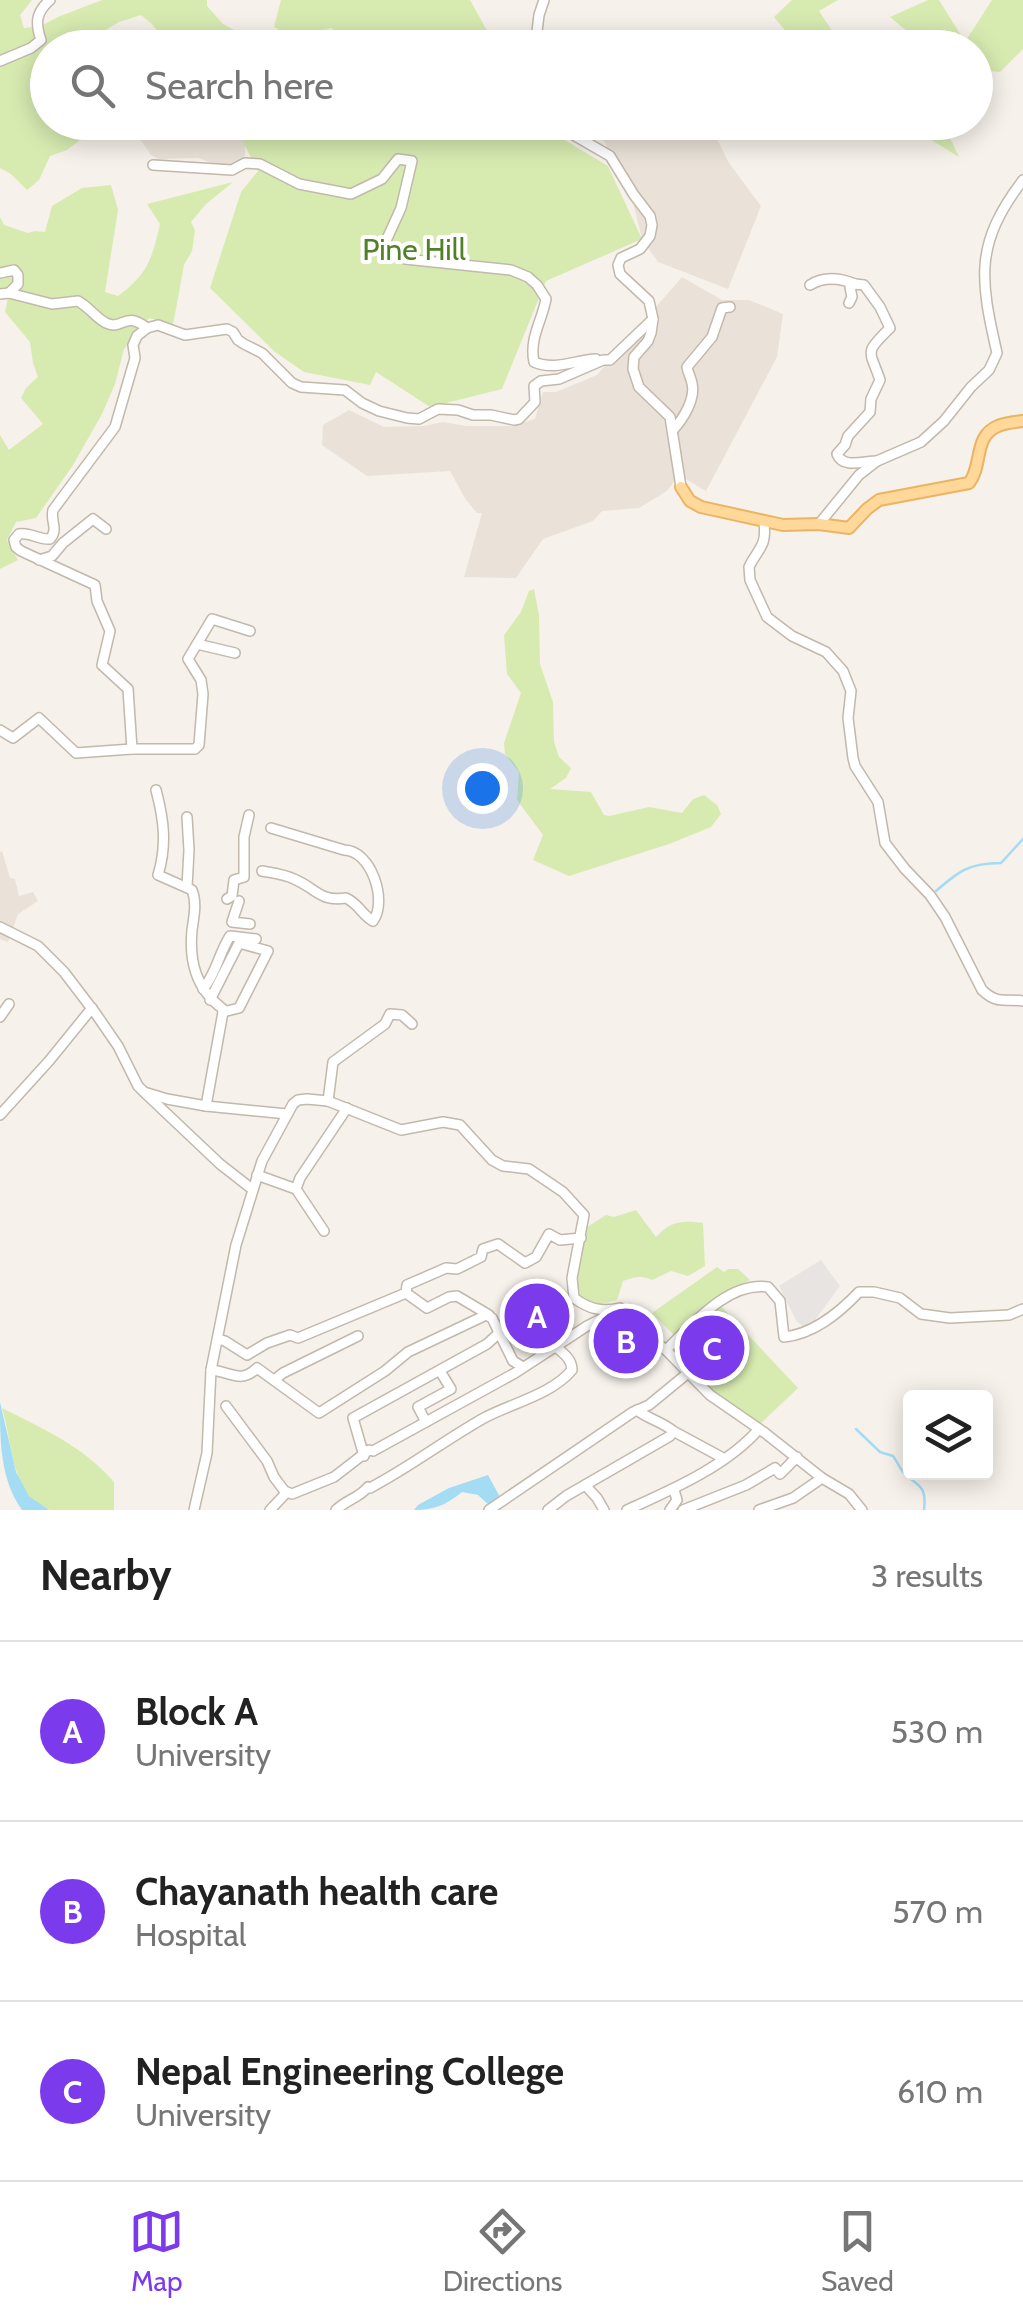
<!DOCTYPE html>
<html lang="en">
<head>
<meta charset="utf-8">
<style>
  :root { --surface:#fff; --page:#f6f6f6; --text:#222; --muted:#767676; --line:#e0e0e0; --accent:#7c3aed }
  body { margin:0; font-family:Cabin,sans-serif; background:var(--page); color:var(--text) }
  .controls { position:absolute; right:30px; bottom:30px; display:grid; overflow:hidden; border-radius:10px; box-shadow:0 5px 25px #0003 }
  .controls button { width:90px; height:90px; display:grid; place-items:center; padding:0; border:0; border-bottom:2px solid var(--line); background:var(--surface); color:var(--text); font:50px sans-serif }
  .you { position:absolute; left:482px; top:788px; width:35px; height:35px; margin:-25px; border:8px solid #fff; border-radius:50%; background:#1a73e8; box-shadow:0 0 0 15px #1a73e833 }
  .badge { display:grid; place-items:center; width:65px; height:65px; border-radius:50%; background:var(--accent); color:#fff; font-size:32px; font-weight:700 }
  .pin { position:absolute; translate:-50% -50%; border:5px solid #fff; box-shadow:0 2px 10px #0006 }
  .list { margin:0; padding:0; list-style:none }
  h2 { display:flex; justify-content:space-between; align-items:center; height:130px; margin:0; padding:0 40px; font-size:42px }
  h2 small { font-size:32px; font-weight:400; color:var(--muted) }
  .list li { display:grid; grid-template-columns:65px 1fr auto; gap:30px; align-items:center; box-sizing:border-box; height:180px; padding:0 40px; border-top:2px solid var(--line) }
  .list b { display:block; font-size:38px; white-space:nowrap }
  .list p { margin:0; font-size:32px; white-space:nowrap; color:var(--muted) }
  .list em { font-size:32px; font-style:normal; color:var(--muted) }
  .icon { flex:none; width:55px; height:55px; fill:none; stroke:currentColor; stroke-width:2; stroke-linecap:round; stroke-linejoin:round }
  .map { position:relative; flex:none; width:1023px; height:1510px; overflow:hidden }
  .search { position:absolute; background:var(--surface); box-shadow:0 5px 25px #0003; left:30px; right:30px; top:30px; height:110px; display:flex; align-items:center; gap:25px; box-sizing:border-box; padding:0 35px; border-radius:55px; color:var(--muted); font-size:38px }
  .sheet { height:670px; background:var(--surface) }
  nav { display:flex; justify-content:space-around; align-items:center; box-sizing:border-box; height:140px; border-top:2px solid var(--line); background:var(--surface); font-size:28px; color:var(--muted) }
  nav a { display:grid; justify-items:center; gap:5px }
  nav .on { color:var(--accent) }
  .map>svg:first-child { display:block }
  .residential { fill:#eae2d8 }
  .green { fill:#d7ebb1 }
  .parking { fill:#e7e4e1 }
  .water { fill:#a4dcf4 }
  .lines { fill:none; stroke-linecap:round; stroke-linejoin:round }
  .stream { stroke:#a4dcf4; stroke-width:2.5 }
  .minor-casing { stroke:#c2b8ac; stroke-width:12 }
  .major-casing { stroke:#eab463; stroke-width:14 }
  .minor { stroke:#fff; stroke-width:9 }
  .major { stroke:#ffd89a; stroke-width:10 }
  .labels { text-anchor:middle; dominant-baseline:central; stroke-width:8; stroke-linejoin:round; paint-order:stroke }
  .park-label { font-size:30px; fill:#518026; stroke:#fff }
</style>
</head>
<body>
<div class="map">
<svg width="1023" height="1510" viewBox="0 0 1023 1510">
  <rect width="100%" height="100%" fill="#f6f1ea"/>
  <!-- residential -->
  <g class="residential">
    <path d="M110,123H247L245,124V155L240,164L226,168L198,158L159,159L151,155L139,138L122,136L110,126Z"/>
    <path d="M606,123H709L729,163L761,206L728,289L658,262L642,239L629,187L600,134Z"/>
    <path d="M682,277L722,300H749L783,314L777,357L706,491L679,475L667,491L639,508L602,511L593,521L543,539L516,578L464,577L482,513H477L466,500L450,471L367,476L322,445L323,425L349,410L384,427L424,426L443,422L466,426H514L535,419L543,392H556L597,375Z"/>
    <path d="M2,851L10,878L15,879L19,896L33,892L38,901L18,914L8,942L0,939V852Z"/>
  </g>
  <!-- green -->
  <g class="green">
    <path d="M0,0H32L20,15L24,28L41,26L58,17L102,0H207V6L223,24L234,30L232,47H171L151,23L141,15L119,22L77,47L48,48L45,109L48,122L84,123L80,140L67,150L50,156L39,180L27,190L11,174L0,168Z"/>
    <path d="M281,0H470L496,47H341L332,28L290,37L274,27Z"/>
    <path d="M792,0H838L819,11L837,38L858,47H799L774,17Z"/>
    <path d="M928,0H939L965,42L992,0H1023V49L1000,72L976,70V48L926,47L890,17Z"/>
    <path d="M256,123H298L305,126H312L319,134L324,123H536L608,166L642,239L546,281L502,389L430,407L376,372L370,385L304,372L275,352L210,288L241,192L258,171L242,140Z"/>
    <path d="M904,123H943L959,157Z"/>
    <path d="M233,182L206,204L191,222L195,230L192,251L184,265L173,325L149,318L124,349L115,384L102,414L73,465L36,518L16,522L7,540L18,560L0,569V435L9,450L43,424L21,398L26,388L38,377L33,363L30,342L5,312L9,293H0V217L4,225L28,233L35,231L45,232L52,206L82,188L111,185L118,210L105,292L118,296C148,274 152,259 160,224L147,204Z"/>
    <path d="M534,589L539,615L540,664L553,702L554,742L559,757L571,768L566,778L550,789L591,792L604,815L609,816L649,807L682,813L693,799L704,795L717,805L721,814L711,827L669,844L569,876L533,860L543,835L517,800L519,772L505,754L504,743L521,693L507,674L504,635L521,612L529,591Z"/>
    <path d="M636,1210L656,1237C671,1221 681,1220 703,1223L705,1266L688,1276L671,1271L652,1280C641,1275 635,1277 623,1281L617,1300L593,1306L574,1296L571,1279L584,1229L606,1215L614,1217Z"/>
    <path d="M717,1267L724,1272L728,1269H738L750,1280L723,1293L676,1337L652,1313Z"/>
    <path d="M720,1305L798,1388L759,1425L697,1380L672,1349Z"/>
    <path d="M2,1408C44,1429 84,1447 114,1482V1510C98,1510 65,1510 51,1510C11,1500 12,1439 2,1408Z"/>
  </g>
  <!-- parking -->
  <path class="parking" d="M821,1260L840,1286L809,1328H806L797,1322L779,1286Z"/>
  <!-- water -->
  <g class="water">
    <path d="M0,1402L16,1472L29,1496L49,1510H22C0,1479 0,1441 0,1402Z"/>
    <path d="M488,1475L500,1497L489,1505L478,1495L462,1492C446,1505 434,1510 414,1510L418,1505L449,1488Z"/>
  </g>
  <g class="lines">
    <!-- stream -->
    <g class="stream">
      <path d="M936,891C959,871 969,863 1001,863L1023,839"/>
      <path d="M856,1429L880,1452L893,1456C897,1461 899,1467 903,1472C917,1487 927,1483 924,1510"/>
    </g>
    <defs>
      <g id="minor">
        <path d="M535,48L539,15L544,0"/>
        <path d="M0,61L31,48L41,40C35,23 36,12 50,0"/>
        <path d="M563,122L565,130L610,156L634,195L650,216L652,225L650,236L640,249L621,258L618,265L620,274L649,301L653,319L651,333L648,341L634,357L633,369L639,387L670,417L681,487"/>
        <path d="M153,165L232,170L245,163L260,164L299,184L351,194L382,179L398,159L412,161L401,208L385,243L399,256L405,259L511,270L528,277L537,285L546,299C542,321 529,338 534,362C555,371 575,360 596,359"/>
        <path d="M0,273L14,270L18,275V284L9,293"/>
        <path d="M810,285C824,276 840,278 855,284"/>
        <path d="M0,294L9,293L52,304L78,301C89,307 96,318 106,323C123,331 124,310 147,328"/>
        <path d="M849,303L852,297L850,287L855,284L864,285L880,307L890,328C863,354 870,350 880,380L871,399L870,412L848,436L845,445L837,454C843,469 864,461 877,461"/>
        <path d="M673,430C683,419 696,399 692,383C691,378 688,373 687,367L712,337L722,308L730,307"/>
        <path d="M764,523C767,547 758,548 749,567L750,580L767,617L792,636L826,652L843,671L851,691L848,718L853,758L855,766L878,802L885,843L905,869L930,895L945,917L982,990C998,1005 1004,998 1023,1001"/>
        <path d="M819,524L859,475L877,461L921,442L944,421L971,387L989,370L997,353C980,279 974,244 1023,180"/>
        <path d="M39,560L52,556L63,543L93,519L106,529"/>
        <path d="M197,644L235,653"/>
        <path d="M0,730L13,738L39,718L76,753L132,749H195L199,745L203,694L201,680L188,659L212,619L250,631"/>
        <path d="M132,749L128,689L102,665L110,631L97,601L95,585L21,551L16,547L14,540L19,534C30,532 39,540 50,539C59,529 50,521 53,510L115,427L135,358L133,345L137,336L147,328L158,325L185,335L227,329L233,332L238,340L244,344L262,353L292,383L301,387L345,390L362,403L379,411L407,418L419,419L438,409L458,410L473,415H491L514,420L519,419L535,402L534,386L541,381L559,379L603,360H610L653,319"/>
        <path d="M156,790C164,820 167,845 158,875L192,890C197,903 194,916 192,930C189,962 196,989 223,1009V1012L206,1106"/>
        <path d="M262,871C273,873 284,874 294,879C316,888 319,902 346,898C359,904 362,915 373,921C388,901 371,850 344,850L271,828"/>
        <path d="M187,887L189,850L187,817"/>
        <path d="M227,899L232,896L234,880L244,877V837L249,815"/>
        <path d="M239,901L232,922L250,924"/>
        <path d="M0,927L38,946L64,972L96,1014L118,1046L138,1086L144,1092L167,1099L206,1106L287,1114"/>
        <path d="M203,989C216,974 219,953 230,936L256,939"/>
        <path d="M210,1000L239,943L268,951L239,1008L223,1012"/>
        <path d="M0,1017L9,1004"/>
        <path d="M146,1094L220,1164L252,1189"/>
        <path d="M328,1101L333,1062L385,1024L390,1014L402,1015L412,1024"/>
        <path d="M0,1115L49,1061L92,1008"/>
        <path d="M257,1175L296,1189L324,1231"/>
        <path d="M296,1189L300,1178L347,1108"/>
        <path d="M406,1293L427,1308L449,1297L457,1296L489,1315"/>
        <path d="M218,1339L225,1341L247,1355L267,1343L290,1335L298,1338L406,1293L407,1285L446,1268L457,1269L481,1257L483,1249L498,1244L525,1263L536,1257L549,1234L560,1240L581,1238"/>
        <path d="M610,1347L637,1328"/>
        <path d="M666,1350C692,1325 728,1281 768,1287L780,1301L784,1337C814,1334 839,1313 859,1292H874L900,1298L921,1314L950,1318L1009,1315L1023,1309"/>
        <path d="M211,1370C231,1372 241,1384 257,1368L319,1413L385,1371L408,1352L486,1315L492,1318L513,1361L523,1367"/>
        <path d="M274,1380L283,1373L358,1336"/>
        <path d="M226,1406L267,1461L274,1477L286,1493"/>
        <path d="M426,1422L418,1407L451,1389L440,1371"/>
        <path d="M673,1431L723,1458"/>
        <path d="M364,1456L353,1418L487,1344L499,1333"/>
        <path d="M585,1485L597,1498L604,1510"/>
        <path d="M194,1510L207,1453L211,1370L236,1245L262,1161L293,1104L298,1100L307,1099L328,1101L401,1130L443,1122L460,1125L492,1160L503,1166L529,1169L563,1192L584,1215L572,1278L574,1298C589,1309 601,1312 620,1308L637,1328L666,1350L710,1395L765,1433L822,1478L849,1494L862,1510"/>
        <path d="M270,1510L287,1492L292,1494L334,1477L369,1450L373,1451L515,1373L587,1326L605,1317L607,1311"/>
        <path d="M336,1510C346,1500 359,1498 368,1487L370,1488C410,1467 445,1440 484,1418C512,1403 551,1395 572,1370C572,1359 564,1354 556,1347"/>
        <path d="M489,1510L633,1412L649,1405L688,1373"/>
        <path d="M548,1510L566,1496L670,1436L673,1431C663,1422 648,1419 637,1410"/>
        <path d="M627,1510C671,1490 727,1466 759,1429"/>
        <path d="M670,1510L677,1500L674,1490"/>
        <path d="M683,1510L746,1485L775,1468L780,1474L797,1457"/>
        <path d="M759,1510L793,1498L822,1478"/>
      </g>
      <path id="major" d="M681,487L690,501L701,507L783,525L819,524L849,528L867,509L879,500L969,483C983,466 973,436 998,426C1005,423 1015,422 1023,421"/>
    </defs>
    <!-- minor casing -->
    <use href="#minor" class="minor-casing"/>
    <!-- major casing -->
    <use href="#major" class="major-casing"/>
    <!-- minor -->
    <use href="#minor" class="minor"/>
    <!-- major -->
    <use href="#major" class="major"/>
  </g>
  <g class="labels">
    <!-- park labels -->
    <g class="park-label">
      <text x="414" y="249">Pine Hill</text>
    </g>
  </g>
</svg>
<div class="controls">
<button><svg class="icon" aria-label="layers" viewBox="0 0 24 24"><path d="M12 4l9 5-9 5-9-5zM3 14l9 5 9-5"/></svg></button>
</div>
<div class="you"></div>
<div class="pin badge" style="left:537px;top:1316px">A</div>
<div class="pin badge" style="left:626px;top:1341px">B</div>
<div class="pin badge" style="left:712px;top:1348px">C</div>
<div class="search"><svg class="icon" aria-label="search" viewBox="0 0 24 24"><circle cx="10" cy="10" r="6"/><path d="M15 15l6 6"/></svg>Search here</div>
</div>
<section class="sheet">
<h2>Nearby<small>3 results</small></h2>
<ul class="list">
<li><span class="badge">A</span><div><b>Block A</b><p>University</p></div><em>530 m</em></li>
<li><span class="badge">B</span><div><b>Chayanath health care</b><p>Hospital</p></div><em>570 m</em></li>
<li><span class="badge">C</span><div><b>Nepal Engineering College</b><p>University</p></div><em>610 m</em></li>
</ul>
</section>
<nav>
<a class="on"><svg class="icon" aria-label="map" viewBox="0 0 24 24"><path d="M3 6l6-2 6 2 6-2v14l-6 2-6-2-6 2zM9 4v14M15 6v14"/></svg>Map</a>
<a><svg class="icon" aria-label="directions" viewBox="0 0 24 24"><path d="M12 3l9 9-9 9-9-9zM9 14v-3h6M13 9l2 2-2 2"/></svg>Directions</a>
<a><svg class="icon" aria-label="saved" viewBox="0 0 24 24"><path d="M7 4h10v16l-5-4-5 4z"/></svg>Saved</a>
</nav>
</body>
</html>
